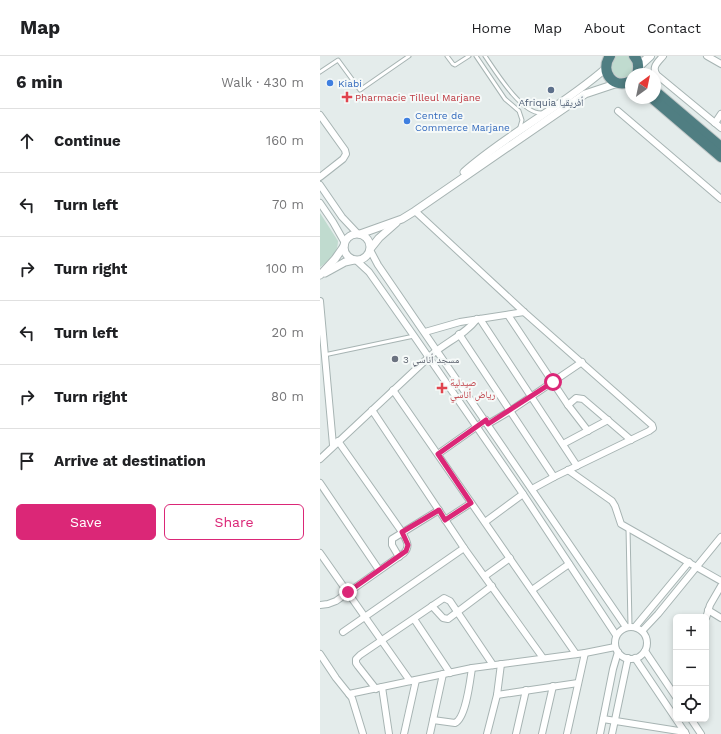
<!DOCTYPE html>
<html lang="en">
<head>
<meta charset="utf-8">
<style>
  :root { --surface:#fff; --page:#f2f2f2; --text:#202124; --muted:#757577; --line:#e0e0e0; --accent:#db2777 }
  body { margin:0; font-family:"Work Sans","Noto Naskh Arabic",sans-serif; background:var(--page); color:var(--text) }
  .controls { position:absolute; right:12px; bottom:12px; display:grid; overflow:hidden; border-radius:6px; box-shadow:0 2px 6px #0003 }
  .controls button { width:36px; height:36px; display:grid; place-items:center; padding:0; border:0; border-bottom:1px solid var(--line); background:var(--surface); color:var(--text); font:20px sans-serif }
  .compass { position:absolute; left:305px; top:12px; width:36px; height:36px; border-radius:50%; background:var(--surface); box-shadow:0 2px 6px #0003; rotate:33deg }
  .stop { position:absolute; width:12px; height:12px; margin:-9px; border:3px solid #db2777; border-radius:50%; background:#fff }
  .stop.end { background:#db2777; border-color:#fff; box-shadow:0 1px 4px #0008 }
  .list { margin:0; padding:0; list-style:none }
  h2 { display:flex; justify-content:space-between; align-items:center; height:52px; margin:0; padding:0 16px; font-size:17px }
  h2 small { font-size:13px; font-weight:400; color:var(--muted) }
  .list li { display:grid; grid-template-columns:26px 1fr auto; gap:12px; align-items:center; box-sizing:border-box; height:64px; padding:0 16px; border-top:1px solid var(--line) }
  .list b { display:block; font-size:15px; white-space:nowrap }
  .list em { font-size:13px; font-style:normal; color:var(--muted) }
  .actions { display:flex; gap:8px; padding:12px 16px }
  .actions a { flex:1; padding:9px 0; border:1px solid var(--accent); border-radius:6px; text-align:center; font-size:14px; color:var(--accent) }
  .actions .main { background:var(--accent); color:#fff }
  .icon { flex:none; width:22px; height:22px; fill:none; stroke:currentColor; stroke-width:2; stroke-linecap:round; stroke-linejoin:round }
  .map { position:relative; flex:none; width:401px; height:678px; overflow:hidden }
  header { display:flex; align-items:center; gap:24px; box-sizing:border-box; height:56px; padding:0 20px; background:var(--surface); border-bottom:1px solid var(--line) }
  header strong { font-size:19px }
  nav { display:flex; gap:22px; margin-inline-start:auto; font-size:14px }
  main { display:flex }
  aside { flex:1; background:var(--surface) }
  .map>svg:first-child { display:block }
  .green { fill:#c0dbcf }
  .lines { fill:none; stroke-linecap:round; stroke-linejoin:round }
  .service-casing { stroke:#a7b4b3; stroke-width:5 }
  .minor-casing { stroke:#a7b4b3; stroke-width:8 }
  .tertiary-casing { stroke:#a7b4b3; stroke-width:9 }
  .secondary-casing { stroke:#a1b4b3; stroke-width:10 }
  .trunk-casing { stroke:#c2c8c8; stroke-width:12 }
  .service { stroke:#fff; stroke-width:3 }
  .minor { stroke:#fff; stroke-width:6 }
  .tertiary { stroke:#fff; stroke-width:7 }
  .secondary { stroke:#fff; stroke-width:8 }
  .trunk { stroke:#507e82; stroke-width:10 }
  .route { stroke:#db2777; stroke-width:5 }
  .shop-dot { fill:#3f7fe0; stroke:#f5f9f8; stroke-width:1.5 }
  .service-dot { fill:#5c6f8a; stroke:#f5f9f8; stroke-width:1.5 }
  .health-dot { fill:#e0444e; stroke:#f5f9f8; stroke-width:1.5 }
  .worship-dot { fill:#6b7280; stroke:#f5f9f8; stroke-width:1.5 }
  .labels { text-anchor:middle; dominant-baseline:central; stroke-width:4; stroke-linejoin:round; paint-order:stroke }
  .shop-label { font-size:10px; fill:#366cbe; stroke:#f5f9f8; text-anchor:start }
  .health-label { font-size:10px; fill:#be3a42; stroke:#f5f9f8; text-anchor:start }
  .service-label { font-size:10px; fill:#4e5e75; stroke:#f5f9f8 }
  .worship-label { font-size:10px; fill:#5b616d; stroke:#f5f9f8; text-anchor:start }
</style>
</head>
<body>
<header>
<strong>Map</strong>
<nav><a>Home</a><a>Map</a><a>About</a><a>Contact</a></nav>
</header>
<main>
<aside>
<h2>6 min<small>Walk · 430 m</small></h2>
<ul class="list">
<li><svg class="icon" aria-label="ahead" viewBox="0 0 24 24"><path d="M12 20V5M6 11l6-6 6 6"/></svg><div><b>Continue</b></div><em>160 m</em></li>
<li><svg class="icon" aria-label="left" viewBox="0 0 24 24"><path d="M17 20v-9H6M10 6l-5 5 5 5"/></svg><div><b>Turn left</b></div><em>70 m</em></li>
<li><svg class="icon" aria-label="right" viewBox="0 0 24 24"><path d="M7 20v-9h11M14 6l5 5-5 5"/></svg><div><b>Turn right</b></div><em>100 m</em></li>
<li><svg class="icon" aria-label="left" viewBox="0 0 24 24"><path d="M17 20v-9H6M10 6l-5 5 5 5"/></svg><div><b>Turn left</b></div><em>20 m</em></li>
<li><svg class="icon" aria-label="right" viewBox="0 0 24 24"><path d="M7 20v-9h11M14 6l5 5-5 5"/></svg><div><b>Turn right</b></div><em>80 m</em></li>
<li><svg class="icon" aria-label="arrive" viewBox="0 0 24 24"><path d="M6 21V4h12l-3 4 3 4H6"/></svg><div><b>Arrive at destination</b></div></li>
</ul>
<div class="actions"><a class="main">Save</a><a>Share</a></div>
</aside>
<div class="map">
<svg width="401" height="678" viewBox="0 0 401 678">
  <rect width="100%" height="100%" fill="#e4eceb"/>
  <!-- green -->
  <g class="green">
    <path d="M295,0H310L314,6L312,18L308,21L299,22L292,16L290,7Z"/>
    <path d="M0,157L18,185C18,197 9,205 0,211Z"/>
  </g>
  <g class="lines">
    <defs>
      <g id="service">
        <path d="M127,0L133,8L135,9L149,0"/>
        <path d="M156,0L185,43L199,55L202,64L200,71"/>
        <path d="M165,0C176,16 201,57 221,57"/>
        <path d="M0,16L18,4L40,34L89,0"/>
        <path d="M4,299L94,280"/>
        <path d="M308,472L310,570"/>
      </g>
      <g id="minor">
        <path d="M343,0C338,6 331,11 337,19L401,72"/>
        <path d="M387,0L401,8"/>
        <path d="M298,55L401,143"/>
        <path d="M0,59L25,94L26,98L23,103L0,121"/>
        <path d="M395,67L401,58"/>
        <path d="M0,129L22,161L38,178"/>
        <path d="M0,147L13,166L25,187"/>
        <path d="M95,155L204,256L332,369L333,372L329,375L234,421L212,433"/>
        <path d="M50,194L58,209L306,571"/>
        <path d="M36,204L49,216L94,280L203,438L296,579"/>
        <path d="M0,245L13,389"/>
        <path d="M188,259L248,349L268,375"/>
        <path d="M160,263L257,410"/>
        <path d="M105,276L140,266L204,256"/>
        <path d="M139,278L234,421"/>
        <path d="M73,334L256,598"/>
        <path d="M248,349L256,342L263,343L311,384"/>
        <path d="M52,354L144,492L223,602"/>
        <path d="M168,368L190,355L262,306"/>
        <path d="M243,388L288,364"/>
        <path d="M118,398L166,364"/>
        <path d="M0,403L109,301C124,287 145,279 157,263"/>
        <path d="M248,414L292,445L295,450L301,468L401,525"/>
        <path d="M0,427L59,514"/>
        <path d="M125,464L151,447"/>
        <path d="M165,466L203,438"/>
        <path d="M0,497L90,625"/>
        <path d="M79,501L72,489V483L119,454"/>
        <path d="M165,520L190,502"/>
        <path d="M212,534L249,508"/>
        <path d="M0,549L8,548L16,545L84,497C91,490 86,484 82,476L18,385"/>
        <path d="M112,550L123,562L128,563L172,530"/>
        <path d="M388,554L401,562"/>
        <path d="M386,562L390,549L401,530"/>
        <path d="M94,563L130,617"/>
        <circle cx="311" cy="587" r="16"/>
        <path d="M315,571L369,506"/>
        <path d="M322,575L338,558L401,481"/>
        <path d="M23,576L144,492"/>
        <path d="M325,595L356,641"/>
        <path d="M0,598L16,622L32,642L43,678"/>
        <path d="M315,602L366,678"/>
        <path d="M62,631L69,678"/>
        <path d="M56,633L38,610L36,607V603L40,599L124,542L130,545L173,609"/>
        <path d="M29,638L152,612L265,597L295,591"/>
        <path d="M177,639L258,627"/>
        <path d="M283,663L365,676"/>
        <path d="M371,663L381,678"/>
        <path d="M113,664L135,667C146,662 150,625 152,612"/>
        <path d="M84,678L96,624"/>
        <path d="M110,678L123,618"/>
        <path d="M167,678L177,639L181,608"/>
        <path d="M196,678L206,634"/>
        <path d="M222,678L233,630"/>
        <path d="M247,678L265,597"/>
        <path d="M280,678L293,613L298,596"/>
        <path d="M292,678L308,602"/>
      </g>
      <g id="tertiary">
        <path d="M144,116C188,77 242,51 286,12"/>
        <circle cx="37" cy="191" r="13"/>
        <path d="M40,178L82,163L95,155L265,38L298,27"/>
        <path d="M51,192L59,182L76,167"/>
        <path d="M5,217L25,206L34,204"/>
        <path d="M0,219L15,203L24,190"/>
      </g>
      <path id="secondary" d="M318,11L330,0"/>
      <g id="trunk">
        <path d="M290,0C279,16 294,34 311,25"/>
        <path d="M314,0C319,5 319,11 317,18"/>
        <path d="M335,35L401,91"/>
        <path d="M332,42L401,101"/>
      </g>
    </defs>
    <!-- service casing -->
    <use href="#service" class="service-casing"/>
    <!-- minor casing -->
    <use href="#minor" class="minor-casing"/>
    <!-- tertiary casing -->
    <use href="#tertiary" class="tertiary-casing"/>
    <!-- secondary casing -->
    <use href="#secondary" class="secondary-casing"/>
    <!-- trunk casing -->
    <use href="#trunk" class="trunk-casing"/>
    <!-- service -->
    <use href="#service" class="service"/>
    <!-- minor -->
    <use href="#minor" class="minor"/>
    <!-- tertiary -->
    <use href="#tertiary" class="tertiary"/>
    <!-- secondary -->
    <use href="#secondary" class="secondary"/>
    <!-- trunk -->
    <use href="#trunk" class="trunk"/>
  </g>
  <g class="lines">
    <!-- route -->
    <path class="route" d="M28,536L86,495L88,489L82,476L119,454L125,464L151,447L118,398L166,364L168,368L233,326"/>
  </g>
  <!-- markers -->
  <g class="shop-dot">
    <circle cx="10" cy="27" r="4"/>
    <circle cx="87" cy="65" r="4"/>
  </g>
  <circle class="service-dot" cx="231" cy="34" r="4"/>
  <g class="health-dot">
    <path d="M25 35h4v4h4v4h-4v4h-4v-4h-4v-4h4z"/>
    <path d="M120 326h4v4h4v4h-4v4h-4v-4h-4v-4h4z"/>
  </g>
  <circle class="worship-dot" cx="75" cy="303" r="4"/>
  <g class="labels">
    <!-- shop labels -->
    <g class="shop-label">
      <text x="18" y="27">Kiabi</text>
      <text x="95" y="59">Centre de<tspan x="95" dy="12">Commerce Marjane</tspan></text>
    </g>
    <!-- health labels -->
    <g class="health-label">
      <text x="35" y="41">Pharmacie Tilleul Marjane</text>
      <text x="130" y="326">صيدلية<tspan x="130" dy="12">رياض أناسي</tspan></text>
    </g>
    <!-- service labels -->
    <g class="service-label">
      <text x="231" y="46">Afriquia أفريقيا</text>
    </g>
    <!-- worship labels -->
    <g class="worship-label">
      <text x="83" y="303">مسجد أناسي 3</text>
    </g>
  </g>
</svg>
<div class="controls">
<button>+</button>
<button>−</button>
<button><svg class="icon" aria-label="locate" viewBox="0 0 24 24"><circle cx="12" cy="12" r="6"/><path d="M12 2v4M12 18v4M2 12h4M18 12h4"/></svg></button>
</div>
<svg class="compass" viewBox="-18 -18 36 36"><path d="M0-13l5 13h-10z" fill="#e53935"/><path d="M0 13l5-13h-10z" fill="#757577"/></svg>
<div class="stop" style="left:233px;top:326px"></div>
<div class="stop end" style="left:28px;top:536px"></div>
</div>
</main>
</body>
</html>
